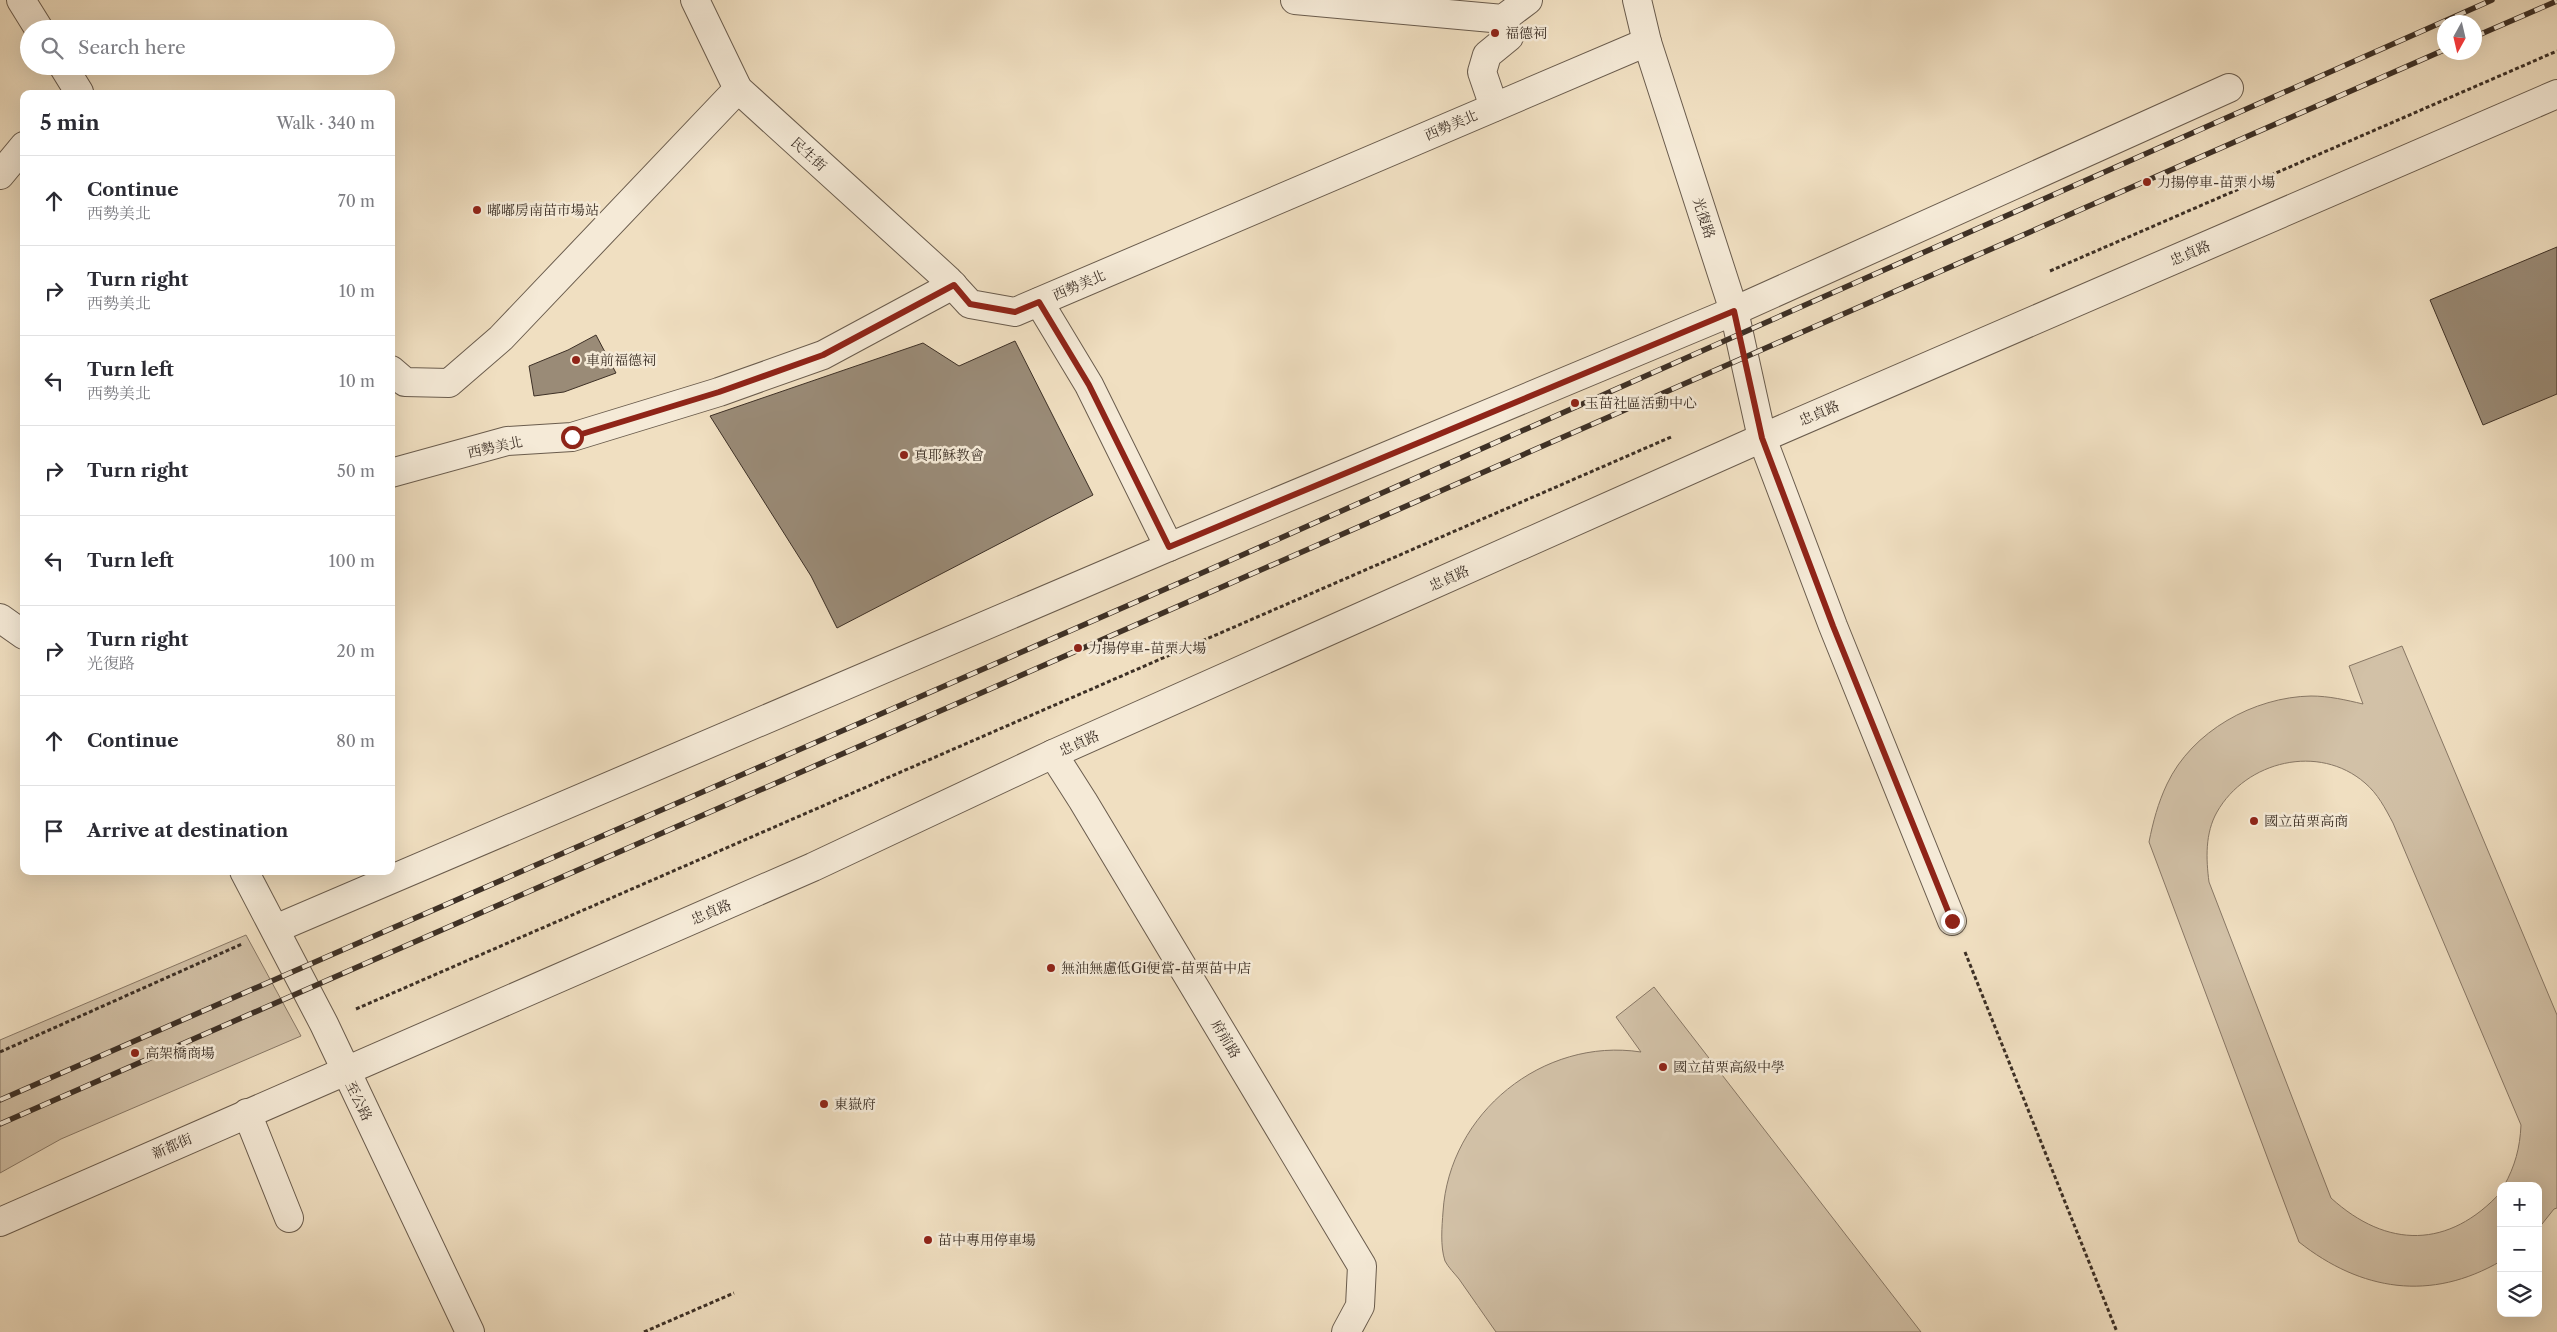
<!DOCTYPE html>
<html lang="en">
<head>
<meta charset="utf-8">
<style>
  :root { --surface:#fff; --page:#f2f2f3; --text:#2b2b33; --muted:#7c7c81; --line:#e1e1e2 }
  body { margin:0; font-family:"Libre Caslon Text","Noto Serif TC",serif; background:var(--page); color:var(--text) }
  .controls { position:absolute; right:15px; bottom:15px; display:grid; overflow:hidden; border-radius:10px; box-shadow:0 5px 20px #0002 }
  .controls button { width:45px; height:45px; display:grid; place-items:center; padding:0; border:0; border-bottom:1px solid var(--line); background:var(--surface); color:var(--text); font:25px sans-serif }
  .compass { position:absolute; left:2437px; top:15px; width:45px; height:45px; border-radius:50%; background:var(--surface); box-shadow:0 5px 20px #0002; rotate:188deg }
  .stop { position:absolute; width:15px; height:15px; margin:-11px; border:4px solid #8f2418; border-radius:50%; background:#fff }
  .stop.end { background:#8f2418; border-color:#fff; box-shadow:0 1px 5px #0008 }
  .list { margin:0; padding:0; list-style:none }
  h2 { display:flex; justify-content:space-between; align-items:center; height:65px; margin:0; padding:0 20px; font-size:21px }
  h2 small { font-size:16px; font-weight:400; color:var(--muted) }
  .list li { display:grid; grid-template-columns:32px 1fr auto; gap:15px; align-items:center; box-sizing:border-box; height:90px; padding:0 20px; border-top:1px solid var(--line) }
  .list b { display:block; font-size:19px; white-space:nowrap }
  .list p { margin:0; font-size:16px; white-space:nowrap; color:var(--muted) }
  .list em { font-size:16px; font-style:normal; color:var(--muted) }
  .icon { flex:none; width:28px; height:28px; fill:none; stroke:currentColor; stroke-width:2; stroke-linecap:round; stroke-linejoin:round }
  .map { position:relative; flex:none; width:2557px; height:1332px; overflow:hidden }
  .search { position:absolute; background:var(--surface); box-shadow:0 5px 20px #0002; left:20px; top:20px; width:375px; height:55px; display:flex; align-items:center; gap:12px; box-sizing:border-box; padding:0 18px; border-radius:28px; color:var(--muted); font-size:19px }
  .panel { position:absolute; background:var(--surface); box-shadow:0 5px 20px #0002; left:20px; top:90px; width:375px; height:785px; border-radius:10px }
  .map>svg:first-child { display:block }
  .green { fill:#d2c1a7; stroke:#887866 }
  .building { fill:#9a8b77; stroke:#3d3026 }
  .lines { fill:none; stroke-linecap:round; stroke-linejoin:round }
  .minor-casing { stroke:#6a5c4d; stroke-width:30 }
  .path { stroke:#3d3026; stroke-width:3; stroke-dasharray:4 2.5; stroke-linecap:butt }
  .minor { stroke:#f5ead7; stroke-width:28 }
  .rail-casing { stroke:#3d3026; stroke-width:5.5 }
  .rail { stroke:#f5ead7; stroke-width:4; stroke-dasharray:11; stroke-linecap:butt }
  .route { stroke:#8f2418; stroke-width:6 }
  .poi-dot { fill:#8f2418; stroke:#f5ead7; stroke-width:2 }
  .labels { text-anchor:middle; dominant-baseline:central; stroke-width:5; stroke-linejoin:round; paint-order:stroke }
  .poi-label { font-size:14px; fill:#3d3026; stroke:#f5ead7; text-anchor:start }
  .street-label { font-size:14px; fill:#3d3026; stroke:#f5ead7 }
</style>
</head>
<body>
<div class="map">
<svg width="2557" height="1332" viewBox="0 0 2557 1332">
  <rect width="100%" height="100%" fill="#f0dfc1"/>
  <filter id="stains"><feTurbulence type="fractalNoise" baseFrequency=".004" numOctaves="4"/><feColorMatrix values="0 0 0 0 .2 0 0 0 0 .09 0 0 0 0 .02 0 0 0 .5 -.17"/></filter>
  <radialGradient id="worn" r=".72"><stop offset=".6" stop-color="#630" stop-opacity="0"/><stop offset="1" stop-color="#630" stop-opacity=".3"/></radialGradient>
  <!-- green -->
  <g class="green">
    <path d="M2402,646L2557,1015V1208L2554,1209L2538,1229V1186H2504C2515,1166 2520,1148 2521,1125L2393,823C2385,808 2378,794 2365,783C2319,743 2246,761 2217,812C2205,833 2206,859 2209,882L2331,1198C2387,1249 2449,1249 2501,1192V1261C2431,1302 2361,1291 2299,1242L2149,842C2153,822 2158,803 2167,784C2192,731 2254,697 2311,696C2329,696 2346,700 2363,704L2349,666Z"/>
    <path d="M246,935L301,1036L61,1139L0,1173V1040Z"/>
    <path d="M1654,987L1921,1332H1496C1484,1314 1471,1297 1459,1279C1455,1274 1448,1267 1445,1261C1440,1246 1442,1226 1443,1212C1449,1113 1543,1037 1641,1052L1616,1017Z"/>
  </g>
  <!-- building -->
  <g class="building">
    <path d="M2557,247V394L2483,425L2430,300Z"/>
    <path d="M596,335L616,373L564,392L534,396L529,366L568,350Z"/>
    <path d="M1015,341L1093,495L837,628L811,576L710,416L923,343L959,366Z"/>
  </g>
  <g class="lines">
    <defs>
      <g id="minor">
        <path d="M21,0L39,29"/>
        <path d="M695,0L738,89L947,279L970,304L1015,312L1647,42"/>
        <path d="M1295,0L1503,19L1528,0"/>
        <path d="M1637,0L1647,42L1734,311L1762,438L1833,626L1952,921"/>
        <path d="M63,66L79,92"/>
        <path d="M1494,107L1482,72L1487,55L1509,37L1503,19"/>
        <path d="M0,175L24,146"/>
        <path d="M1039,302L1089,385L1169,547"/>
        <path d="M391,370L405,382L449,383L501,338L738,89"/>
        <path d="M391,473L507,441L572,437L719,392L823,355L953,285"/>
        <path d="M0,618L24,635"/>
        <path d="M1053,754L1083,801L1362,1266L1360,1306L1346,1332"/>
        <path d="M244,871L324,1024L470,1332"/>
        <path d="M275,929L1169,547L1734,311L2229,88"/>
        <path d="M247,1113L289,1218"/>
        <path d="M0,1222L813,867L1053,754L1762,438L2557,94"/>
      </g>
    </defs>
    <!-- minor casing -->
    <use href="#minor" class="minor-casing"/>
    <!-- path -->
    <g class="path">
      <path d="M2050,271L2557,51"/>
      <path d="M1965,952L2117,1332"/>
      <path d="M356,1009L1671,437"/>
      <path d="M0,1052L242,944"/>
      <path d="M644,1332L734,1293"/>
    </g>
    <!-- minor -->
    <use href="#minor" class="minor"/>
    <defs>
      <g id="rail">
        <path d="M2474,37L2557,1"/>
        <path d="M0,1100L1186,580L2492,0"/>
        <path d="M0,1124L2444,50"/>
      </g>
    </defs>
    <!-- rail casing -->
    <use href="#rail" class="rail-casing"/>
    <!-- rail -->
    <use href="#rail" class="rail"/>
  </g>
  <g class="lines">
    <!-- route -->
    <path class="route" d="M572,437L719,392L823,355L954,285L970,304L1015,312L1039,302L1089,385L1169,547L1734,311L1762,438L1833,626L1952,921"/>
  </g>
  <!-- markers -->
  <g class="poi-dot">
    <circle cx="1495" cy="33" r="5"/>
    <circle cx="2147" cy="182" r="5"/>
    <circle cx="477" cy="210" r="5"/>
    <circle cx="576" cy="360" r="5"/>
    <circle cx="1575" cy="403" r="5"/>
    <circle cx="904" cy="455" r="5"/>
    <circle cx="1078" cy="648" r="5"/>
    <circle cx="2254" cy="821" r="5"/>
    <circle cx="1051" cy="968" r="5"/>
    <circle cx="135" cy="1053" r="5"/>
    <circle cx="1663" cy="1067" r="5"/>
    <circle cx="824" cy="1104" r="5"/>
    <circle cx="928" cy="1240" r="5"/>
  </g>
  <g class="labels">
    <!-- poi labels -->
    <g class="poi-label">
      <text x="1505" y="33">福德祠</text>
      <text x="2157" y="182">力揚停車-苗栗小場</text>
      <text x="487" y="210">嘟嘟房南苗市場站</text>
      <text x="586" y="360">車前福德祠</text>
      <text x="1585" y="403">玉苗社區活動中心</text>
      <text x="914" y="455">真耶穌教會</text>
      <text x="1088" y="648">力揚停車-苗栗大場</text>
      <text x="2264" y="821">國立苗栗高商</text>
      <text x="1061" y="968">無油無慮低Gi便當-苗栗苗中店</text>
      <text x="145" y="1053">高架橋商場</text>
      <text x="1673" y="1067">國立苗栗高級中學</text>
      <text x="834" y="1104">東嶽府</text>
      <text x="938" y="1240">苗中專用停車場</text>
    </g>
    <!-- street labels -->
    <g class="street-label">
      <text transform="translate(1451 125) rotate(-23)">西勢美北</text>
      <text transform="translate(809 154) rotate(42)">民生街</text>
      <text transform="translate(1704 218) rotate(72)">光復路</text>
      <text transform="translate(2190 253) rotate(-23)">忠貞路</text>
      <text transform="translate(1079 285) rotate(-23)">西勢美北</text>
      <text transform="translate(1819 413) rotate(-23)">忠貞路</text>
      <text transform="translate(495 447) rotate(-12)">西勢美北</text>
      <text transform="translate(1449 578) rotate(-24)">忠貞路</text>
      <text transform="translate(1079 743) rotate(-24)">忠貞路</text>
      <text transform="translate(711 912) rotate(-23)">忠貞路</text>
      <text transform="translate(1226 1039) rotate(59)">府前路</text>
      <text transform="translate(359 1101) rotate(64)">至公路</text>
      <text transform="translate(172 1146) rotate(-24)">新都街</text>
    </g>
  </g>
  <rect width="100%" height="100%" filter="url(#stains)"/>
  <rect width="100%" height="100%" fill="url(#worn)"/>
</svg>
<div class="controls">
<button>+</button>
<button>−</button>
<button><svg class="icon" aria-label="layers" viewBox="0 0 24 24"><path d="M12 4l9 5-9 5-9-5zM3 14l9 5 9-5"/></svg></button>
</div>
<svg class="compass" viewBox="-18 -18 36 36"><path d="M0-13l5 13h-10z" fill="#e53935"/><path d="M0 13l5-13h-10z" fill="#7c7c81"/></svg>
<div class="stop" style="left:572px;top:437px"></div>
<div class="stop end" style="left:1952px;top:921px"></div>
<div class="search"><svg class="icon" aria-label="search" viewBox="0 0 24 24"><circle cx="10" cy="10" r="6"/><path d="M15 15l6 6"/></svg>Search here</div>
<section class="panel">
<h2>5 min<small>Walk · 340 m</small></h2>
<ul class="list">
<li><svg class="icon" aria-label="ahead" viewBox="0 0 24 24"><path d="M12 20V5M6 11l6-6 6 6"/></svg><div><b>Continue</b><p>西勢美北</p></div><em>70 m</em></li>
<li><svg class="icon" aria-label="right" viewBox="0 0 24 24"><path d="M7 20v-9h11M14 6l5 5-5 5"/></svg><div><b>Turn right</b><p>西勢美北</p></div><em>10 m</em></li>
<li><svg class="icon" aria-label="left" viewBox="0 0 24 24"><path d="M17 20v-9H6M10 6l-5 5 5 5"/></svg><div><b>Turn left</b><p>西勢美北</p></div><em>10 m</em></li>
<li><svg class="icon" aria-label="right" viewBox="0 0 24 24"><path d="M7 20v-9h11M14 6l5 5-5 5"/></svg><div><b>Turn right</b></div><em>50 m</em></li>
<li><svg class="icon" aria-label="left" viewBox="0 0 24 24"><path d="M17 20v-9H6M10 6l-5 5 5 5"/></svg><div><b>Turn left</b></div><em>100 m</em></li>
<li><svg class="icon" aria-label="right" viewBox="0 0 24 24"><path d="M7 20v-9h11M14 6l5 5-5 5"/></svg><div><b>Turn right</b><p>光復路</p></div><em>20 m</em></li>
<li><svg class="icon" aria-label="ahead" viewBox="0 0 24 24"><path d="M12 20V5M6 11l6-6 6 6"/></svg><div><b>Continue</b></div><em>80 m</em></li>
<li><svg class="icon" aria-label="arrive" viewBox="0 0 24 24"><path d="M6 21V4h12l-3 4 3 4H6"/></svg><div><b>Arrive at destination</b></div></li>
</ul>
</section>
</div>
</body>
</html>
